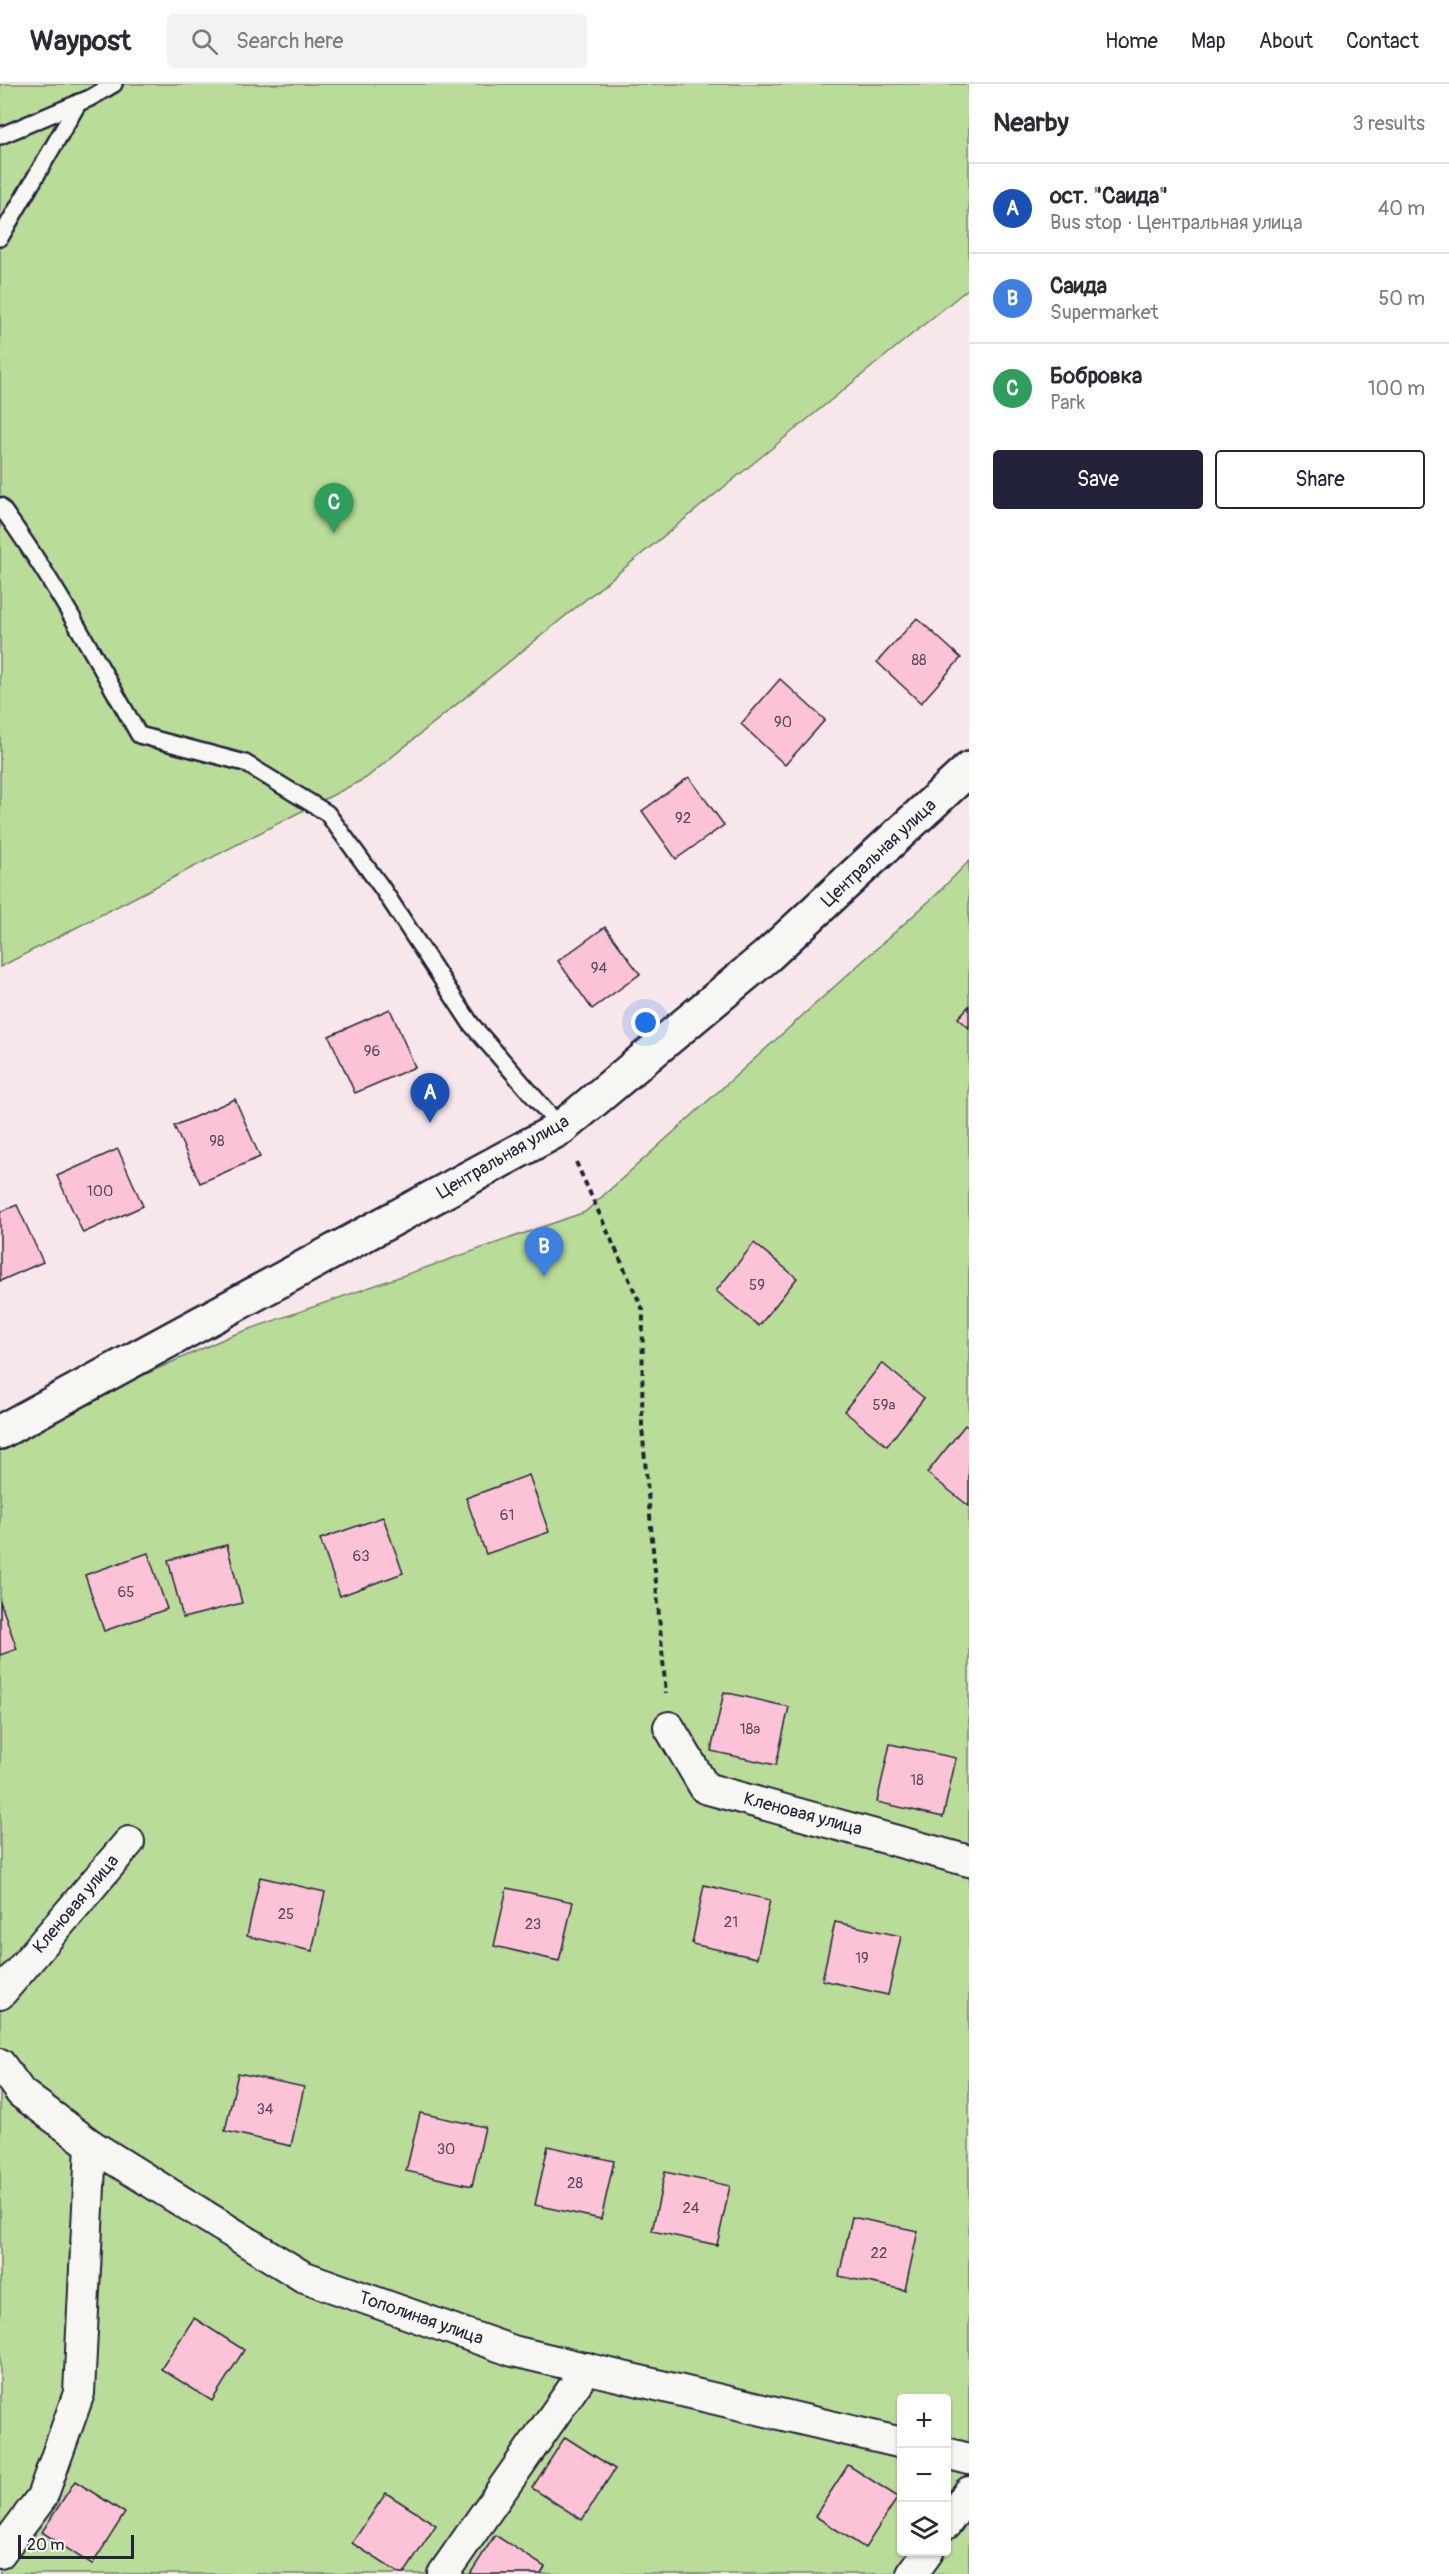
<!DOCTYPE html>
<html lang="en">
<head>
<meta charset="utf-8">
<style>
  :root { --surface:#fff; --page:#f2f2f3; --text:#2b2b33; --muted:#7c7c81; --line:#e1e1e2; --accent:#22223b }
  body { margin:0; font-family:Pangolin,sans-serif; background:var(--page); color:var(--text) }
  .controls { position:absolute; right:18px; bottom:18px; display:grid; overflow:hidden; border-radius:6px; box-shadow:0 2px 4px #0004 }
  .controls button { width:54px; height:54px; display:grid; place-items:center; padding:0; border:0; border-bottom:2px solid var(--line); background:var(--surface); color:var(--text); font:30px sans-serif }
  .scale { position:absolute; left:18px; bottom:15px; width:116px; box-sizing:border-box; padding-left:6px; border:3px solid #22223b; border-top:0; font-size:16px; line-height:21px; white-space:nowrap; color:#22223b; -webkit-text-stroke:4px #f6f6f2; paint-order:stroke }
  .you { position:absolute; left:646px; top:939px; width:21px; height:21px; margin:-15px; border:4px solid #fff; border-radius:50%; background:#1a73e8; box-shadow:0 0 0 9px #1a73e833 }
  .badge { display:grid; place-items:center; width:39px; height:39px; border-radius:50%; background:var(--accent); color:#fff; font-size:20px; font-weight:700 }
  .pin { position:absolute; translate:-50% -50px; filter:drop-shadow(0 2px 3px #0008) }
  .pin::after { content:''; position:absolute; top:32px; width:21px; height:18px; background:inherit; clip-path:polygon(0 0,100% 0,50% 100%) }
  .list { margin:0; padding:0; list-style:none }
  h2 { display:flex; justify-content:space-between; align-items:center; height:78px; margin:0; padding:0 24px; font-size:26px }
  h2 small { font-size:20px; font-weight:400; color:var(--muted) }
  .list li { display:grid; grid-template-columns:39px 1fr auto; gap:18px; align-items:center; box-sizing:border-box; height:90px; padding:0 24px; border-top:2px solid var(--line) }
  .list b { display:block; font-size:22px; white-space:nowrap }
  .list p { margin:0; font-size:20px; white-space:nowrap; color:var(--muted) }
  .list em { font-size:20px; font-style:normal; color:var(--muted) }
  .actions { display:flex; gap:12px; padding:18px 24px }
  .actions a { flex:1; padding:14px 0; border:2px solid var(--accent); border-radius:6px; text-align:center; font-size:21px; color:var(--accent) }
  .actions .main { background:var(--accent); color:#fff }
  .icon { flex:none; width:33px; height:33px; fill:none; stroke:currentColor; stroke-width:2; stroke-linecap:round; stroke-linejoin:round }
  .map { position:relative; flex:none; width:969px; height:2490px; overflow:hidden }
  header { display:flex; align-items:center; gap:36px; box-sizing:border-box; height:84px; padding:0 30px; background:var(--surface); border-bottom:2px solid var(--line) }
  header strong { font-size:28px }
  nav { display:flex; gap:33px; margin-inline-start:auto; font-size:21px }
  .search { width:420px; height:54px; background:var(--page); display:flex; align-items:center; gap:15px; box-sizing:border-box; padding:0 21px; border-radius:6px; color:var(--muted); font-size:22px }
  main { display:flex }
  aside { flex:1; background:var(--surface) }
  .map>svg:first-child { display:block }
  .green { fill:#b9dd98; stroke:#6e806a; stroke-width:1.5; fill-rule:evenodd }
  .building { fill:#fcc3d7; stroke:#22223b; stroke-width:1.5 }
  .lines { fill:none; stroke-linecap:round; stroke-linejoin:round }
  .lane-casing { stroke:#22223b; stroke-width:20 }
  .street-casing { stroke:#22223b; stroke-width:34 }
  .secondary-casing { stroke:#22223b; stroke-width:38 }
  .path { stroke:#22223b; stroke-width:4; stroke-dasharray:6 4.5; stroke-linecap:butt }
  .lane { stroke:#f6f6f2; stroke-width:15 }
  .street { stroke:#f6f6f2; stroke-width:30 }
  .secondary { stroke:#f6f6f2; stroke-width:33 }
  .labels { text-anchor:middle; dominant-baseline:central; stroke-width:5; stroke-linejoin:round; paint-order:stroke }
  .number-label { font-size:15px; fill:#584a62 }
  .street-label { font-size:18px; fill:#22223b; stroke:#f6f6f2 }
</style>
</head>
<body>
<header>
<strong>Waypost</strong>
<div class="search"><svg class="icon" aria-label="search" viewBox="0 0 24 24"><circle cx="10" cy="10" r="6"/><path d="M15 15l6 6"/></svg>Search here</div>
<nav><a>Home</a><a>Map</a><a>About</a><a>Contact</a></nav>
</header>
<main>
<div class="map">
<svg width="969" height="2490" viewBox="0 0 969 2490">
  <rect width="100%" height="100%" fill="#f8e7ea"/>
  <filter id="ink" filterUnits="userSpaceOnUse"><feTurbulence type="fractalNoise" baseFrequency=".0167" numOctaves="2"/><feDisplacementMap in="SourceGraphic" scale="12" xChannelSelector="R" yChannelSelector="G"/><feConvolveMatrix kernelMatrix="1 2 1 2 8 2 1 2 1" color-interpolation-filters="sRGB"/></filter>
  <g filter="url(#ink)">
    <!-- green -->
    <g class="green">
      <path d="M0,0H969V204L366,694L0,883Z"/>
      <path d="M969,777V2490H0V1356L230,1252L585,1128L937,810ZM902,2314H946V2468H902Z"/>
    </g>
    <!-- building -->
    <g class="building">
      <path d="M917,534L961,574L921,619L877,578Z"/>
      <path d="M780,595L825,636L785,681L741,640Z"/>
      <path d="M689,693L724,741L676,775L642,727Z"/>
      <path d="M605,843L640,890L592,925L558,877Z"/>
      <path d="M969,922V944L958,934Z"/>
      <path d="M390,925L415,983L355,1009L329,952Z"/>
      <path d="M235,1015L260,1073L200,1099L174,1042Z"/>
      <path d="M118,1065L143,1122L83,1149L57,1092Z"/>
      <path d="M17,1121L43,1178L0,1197V1128Z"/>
      <path d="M754,1159L797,1194L759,1242L716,1207Z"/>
      <path d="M882,1279L924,1314L887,1362L844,1327Z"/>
      <path d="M965,1341L969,1344V1422L927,1389Z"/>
      <path d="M529,1391L549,1448L486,1470L466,1414Z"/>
      <path d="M383,1433L403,1489L340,1512L320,1455Z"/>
      <path d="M227,1461L242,1519L183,1534L168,1476Z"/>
      <path d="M148,1469L167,1525L104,1547L85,1491Z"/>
      <path d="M0,1517L17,1565L0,1571Z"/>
      <path d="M724,1608L789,1623L776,1681L711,1667Z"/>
      <path d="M890,1660L956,1674L943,1733L877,1718Z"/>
      <path d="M260,1793L325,1808L312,1867L247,1852Z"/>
      <path d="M704,1801L770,1816L757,1874L692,1860Z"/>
      <path d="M507,1804L573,1818L559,1877L494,1862Z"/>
      <path d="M835,1838L901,1852L888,1911L822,1896Z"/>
      <path d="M238,1989L304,2003L291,2062L225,2047Z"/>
      <path d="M420,2029L485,2043L472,2102L406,2087Z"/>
      <path d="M548,2062L614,2077L601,2135L535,2121Z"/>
      <path d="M665,2088L730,2102L717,2161L652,2147Z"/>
      <path d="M852,2133L918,2147L905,2206L839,2192Z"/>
      <path d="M194,2234L244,2266L212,2317L161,2285Z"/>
      <path d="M565,2353L615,2385L582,2436L532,2404Z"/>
      <path d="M848,2381L898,2413L865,2464L815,2432Z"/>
      <path d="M75,2397L125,2429L92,2481L42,2448Z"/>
      <path d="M386,2409L436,2441L404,2490H400L352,2459Z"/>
      <path d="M495,2451L545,2483L541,2490H470Z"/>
    </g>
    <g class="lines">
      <defs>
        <g id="lane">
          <path d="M0,52L90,14L114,0"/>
          <path d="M0,154L79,18"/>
          <path d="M0,422C53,494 95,574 139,651L245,679L327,729L382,804L471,940L561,1044"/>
        </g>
        <g id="street">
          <path d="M669,1643L705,1704L969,1777"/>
          <path d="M0,1910L129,1758"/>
          <path d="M0,1980L21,2009L91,2061L302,2192L513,2267L902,2359"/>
          <path d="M946,2369L969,2375"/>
          <path d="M946,2440L969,2408"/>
          <path d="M0,2469L42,2413L79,2309L91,2061"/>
          <path d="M443,2490L587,2284"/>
          <path d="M912,2490L928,2468"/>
        </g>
        <path id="secondary" d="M0,1348L561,1044L767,872L969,685"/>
      </defs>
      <!-- lane casing -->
      <use href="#lane" class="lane-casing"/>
      <!-- street casing -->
      <use href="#street" class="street-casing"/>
      <!-- secondary casing -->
      <use href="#secondary" class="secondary-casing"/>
      <!-- path -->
      <path class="path" d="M576,1078L643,1226L642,1343L666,1610"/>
      <!-- lane -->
      <use href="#lane" class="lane"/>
      <!-- street -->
      <use href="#street" class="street"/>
      <!-- secondary -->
      <use href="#secondary" class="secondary"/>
    </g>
  </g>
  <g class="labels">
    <!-- number labels -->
    <g class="number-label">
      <text x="919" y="576">88</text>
      <text x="783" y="638">90</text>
      <text x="683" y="734">92</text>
      <text x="599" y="884">94</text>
      <text x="372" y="967">96</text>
      <text x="217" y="1057">98</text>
      <text x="100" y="1107">100</text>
      <text x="757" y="1201">59</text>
      <text x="884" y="1321">59а</text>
      <text x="507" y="1431">61</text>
      <text x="361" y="1472">63</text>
      <text x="126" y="1508">65</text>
      <text x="750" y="1645">18а</text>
      <text x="917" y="1696">18</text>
      <text x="286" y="1830">25</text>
      <text x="731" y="1838">21</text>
      <text x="533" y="1840">23</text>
      <text x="862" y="1874">19</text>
      <text x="265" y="2025">34</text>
      <text x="446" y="2065">30</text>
      <text x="575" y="2099">28</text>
      <text x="691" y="2124">24</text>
      <text x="879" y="2169">22</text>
    </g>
    <!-- street labels -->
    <g class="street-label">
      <text transform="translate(879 769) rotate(-43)">Центральная улица</text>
      <text transform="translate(503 1073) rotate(-30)">Центральная улица</text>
      <text transform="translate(803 1730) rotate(15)">Кленовая улица</text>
      <text transform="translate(76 1820) rotate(-50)">Кленовая улица</text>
      <text transform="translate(421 2234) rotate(19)">Тополиная улица</text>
    </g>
  </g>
</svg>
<div class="controls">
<button>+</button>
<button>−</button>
<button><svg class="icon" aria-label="layers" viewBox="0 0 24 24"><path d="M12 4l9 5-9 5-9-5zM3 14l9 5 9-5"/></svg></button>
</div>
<div class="scale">20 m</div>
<div class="you"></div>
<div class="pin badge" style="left:430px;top:1039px;background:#1a4fb4">A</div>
<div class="pin badge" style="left:544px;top:1193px;background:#3f7fe0">B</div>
<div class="pin badge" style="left:334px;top:449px;background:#2e9e5b">C</div>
</div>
<aside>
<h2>Nearby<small>3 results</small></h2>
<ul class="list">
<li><span class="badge" style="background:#1a4fb4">A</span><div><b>ост. &quot;Саида&quot;</b><p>Bus stop · Центральная улица</p></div><em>40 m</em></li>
<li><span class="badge" style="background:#3f7fe0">B</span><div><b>Саида</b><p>Supermarket</p></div><em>50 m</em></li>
<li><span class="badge" style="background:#2e9e5b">C</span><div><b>Бобровка</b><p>Park</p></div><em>100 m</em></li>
</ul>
<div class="actions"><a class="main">Save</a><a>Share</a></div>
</aside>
</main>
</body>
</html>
